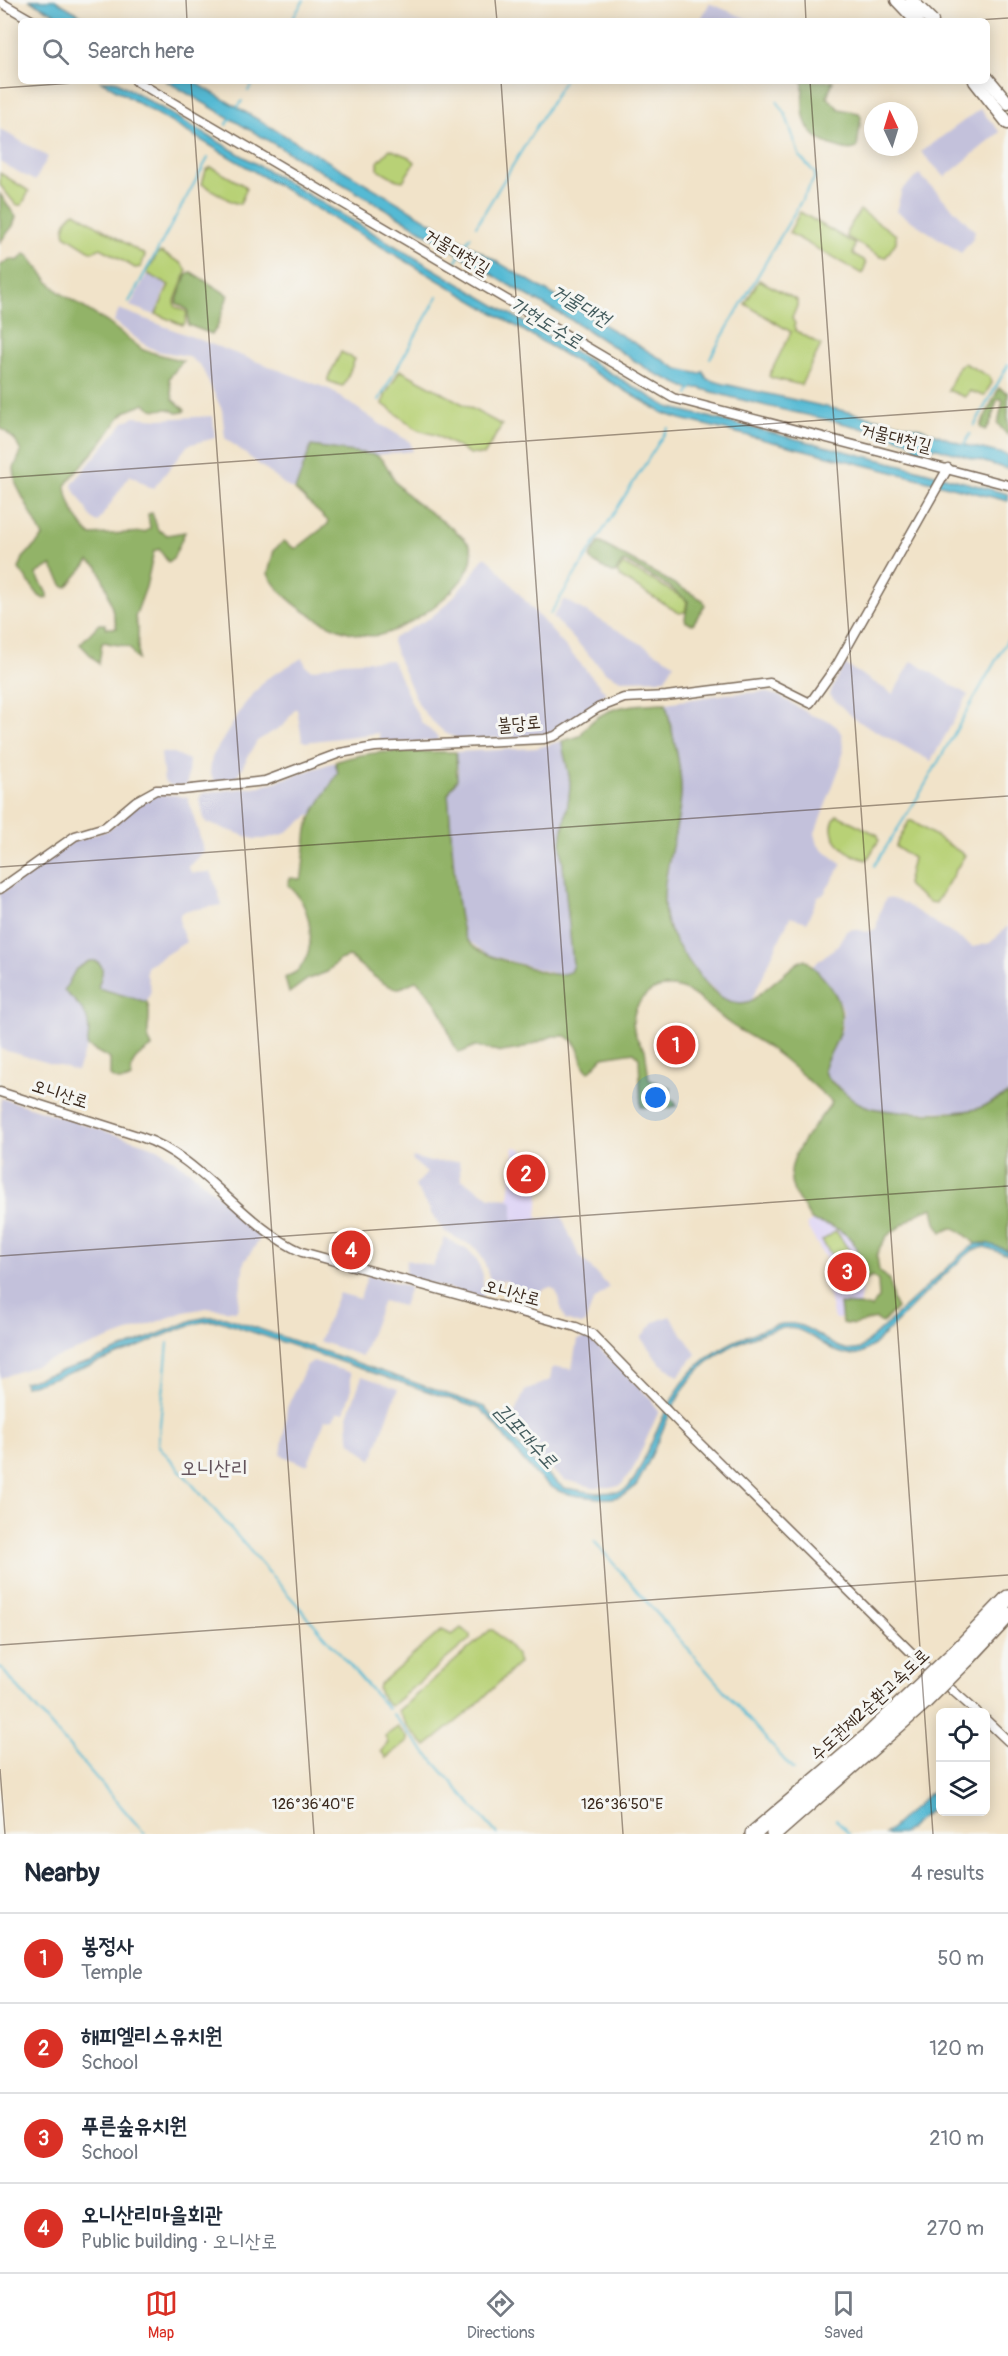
<!DOCTYPE html>
<html lang="en">
<head>
<meta charset="utf-8">
<style>
  :root { --surface:#fff; --page:#f2f2f3; --text:#1f2937; --muted:#747a83; --line:#e0e1e3; --accent:#d93025 }
  body { margin:0; font-family:Pangolin,"Poor Story",sans-serif; background:var(--page); color:var(--text) }
  .controls { position:absolute; right:18px; bottom:18px; display:grid; overflow:hidden; border-radius:9px; box-shadow:0 3px 15px #0003 }
  .controls button { width:54px; height:54px; display:grid; place-items:center; padding:0; border:0; border-bottom:2px solid var(--line); background:var(--surface); color:var(--text); font:30px sans-serif }
  .compass { position:absolute; left:864px; top:102px; width:54px; height:54px; border-radius:50%; background:var(--surface); box-shadow:0 3px 15px #0003; rotate:356deg }
  .you { position:absolute; left:656px; top:1098px; width:21px; height:21px; margin:-15px; border:4px solid #fff; border-radius:50%; background:#1a73e8; box-shadow:0 0 0 9px #1a73e833 }
  .badge { display:grid; place-items:center; width:39px; height:39px; border-radius:50%; background:var(--accent); color:#fff; font-size:20px; font-weight:700 }
  .pin { position:absolute; translate:-50% -50%; border:3px solid #fff; box-shadow:0 2px 6px #0006 }
  .list { margin:0; padding:0; list-style:none }
  h2 { display:flex; justify-content:space-between; align-items:center; height:78px; margin:0; padding:0 24px; font-size:26px }
  h2 small { font-size:20px; font-weight:400; color:var(--muted) }
  .list li { display:grid; grid-template-columns:39px 1fr auto; gap:18px; align-items:center; box-sizing:border-box; height:90px; padding:0 24px; border-top:2px solid var(--line) }
  .list b { display:block; font-size:22px; white-space:nowrap }
  .list p { margin:0; font-size:20px; white-space:nowrap; color:var(--muted) }
  .list em { font-size:20px; font-style:normal; color:var(--muted) }
  .icon { flex:none; width:33px; height:33px; fill:none; stroke:currentColor; stroke-width:2; stroke-linecap:round; stroke-linejoin:round }
  .map { position:relative; flex:none; width:1008px; height:1834px; overflow:hidden }
  .search { position:absolute; background:var(--surface); box-shadow:0 3px 15px #0003; left:18px; right:18px; top:18px; height:66px; display:flex; align-items:center; gap:15px; box-sizing:border-box; padding:0 21px; border-radius:9px; color:var(--muted); font-size:22px }
  .sheet { height:438px; background:var(--surface) }
  nav { display:flex; justify-content:space-around; align-items:center; box-sizing:border-box; height:84px; border-top:2px solid var(--line); background:var(--surface); font-size:16px; color:var(--muted) }
  nav a { display:grid; justify-items:center; gap:3px }
  nav .on { color:var(--accent) }
  .map>svg:first-child { display:block }
  .built { fill:#dfd5f5 }
  .industrial { fill:#c3c1db }
  .green { fill:#b8d176; stroke:#7a7e4a; stroke-width:1.5 }
  .forest { fill:#92b367; stroke:#666e42; stroke-width:1.5 }
  .water { fill:#55bad4; stroke:#487279; stroke-width:1.5 }
  .lines { fill:none; stroke-linecap:round; stroke-linejoin:round }
  .stream { stroke:#55bad4; stroke-width:2 }
  .street-casing { stroke:#7b6b5a; stroke-width:11 }
  .secondary-casing { stroke:#7b6b5a; stroke-width:15 }
  .highway-casing { stroke:#7b6b5a; stroke-width:18 }
  .street { stroke:#fff; stroke-width:8 }
  .secondary { stroke:#fff; stroke-width:12 }
  .highway { stroke:#fff; stroke-width:15 }
  .highway-bridge-casing { stroke:#7b6b5a; stroke-width:18; stroke-linecap:butt }
  .highway-bridge { stroke:#fff; stroke-width:15 }
  .ticks { fill:none; stroke:#3b2a1e; stroke-width:1.5; stroke-opacity:0.45 }
  .labels { text-anchor:middle; dominant-baseline:central; stroke-width:6; stroke-linejoin:round; paint-order:stroke }
  .street-label { font-size:18px; fill:#3b2a1e; stroke:#f6f6f2 }
  .water-label { font-size:20px; font-style:italic; fill:#445c5e; stroke:#f6f6f2 }
  .quarter-label { font-size:21px; fill:#64545c; stroke:#f6f6f2 }
  .ticks-label { font-size:15px; text-anchor:middle; fill:#3b2a1e; stroke:#f6f6f2; stroke-width:6; stroke-linejoin:round; paint-order:stroke }
</style>
</head>
<body>
<div class="map">
<svg width="1008" height="1834" viewBox="0 0 1008 1834">
  <rect width="100%" height="100%" fill="#f6f6f2"/>
  <filter id="ink" filterUnits="userSpaceOnUse"><feTurbulence type="fractalNoise" baseFrequency=".0167" numOctaves="2"/><feDisplacementMap in="SourceGraphic" scale="12" xChannelSelector="R" yChannelSelector="G"/><feConvolveMatrix kernelMatrix="1 2 1 2 8 2 1 2 1" color-interpolation-filters="sRGB"/></filter>
  <filter id="wash" filterUnits="userSpaceOnUse"><feTurbulence type="fractalNoise" baseFrequency=".008" numOctaves="4" result="noise"/><feDisplacementMap in="SourceGraphic" scale="24" xChannelSelector="R" yChannelSelector="G"/><feGaussianBlur stdDeviation="1.35" result="paint"/><feColorMatrix in="noise" values="0 0 0 0 0 0 0 0 0 0 0 0 0 0 0 0 0 1.4 0 .05"/><feComposite in="paint" operator="in"/></filter>
  <g filter="url(#wash)">
    <rect width="100%" height="100%" fill="#f1e3c9"/>
    <!-- built -->
    <g class="built">
      <path d="M514,1147L520,1148L532,1157L541,1160L537,1219L513,1220V1202L509,1199Z"/>
      <path d="M812,1221L821,1222L848,1235L858,1251L863,1281L859,1305L841,1304L840,1319H834L829,1296L821,1279L831,1275L832,1269L806,1225Z"/>
    </g>
    <!-- industrial -->
    <g class="industrial">
      <path d="M709,4H711L753,21H700Z"/>
      <path d="M980,109L1000,132L945,177L921,152Z"/>
      <path d="M0,129L48,157L35,181L0,162Z"/>
      <path d="M919,174L975,231L972,240L961,253L896,211L902,190Z"/>
      <path d="M147,274L167,285L155,315L130,306Z"/>
      <path d="M119,309L331,390L380,424L410,442L413,451L376,455L311,446L295,490L288,487L225,438L222,410L201,366L188,356L157,351L142,343L114,321Z"/>
      <path d="M213,416L215,438L188,445L153,489L130,475L98,522L93,520L72,486L73,483L125,421L135,417L160,419Z"/>
      <path d="M484,557H487L606,693L573,721L548,734L537,736L461,740L445,733L428,717L419,705L400,663L392,642L393,638L430,618L448,603L469,579Z"/>
      <path d="M564,599L674,663L665,679L621,680L605,672L553,617Z"/>
      <path d="M302,658L307,667L312,670L343,662L392,660L413,706L422,723L438,737L437,741L379,743V733L305,742L302,740L297,709H295L284,725L257,741L235,780L220,784L215,782L210,772L212,757L244,705L266,679Z"/>
      <path d="M912,661L968,695L931,761L856,720L829,695L844,664L893,694Z"/>
      <path d="M764,692L779,696L811,715L829,721L837,727L842,735L843,750L841,764L815,833L818,845L823,850L842,864L823,895L818,896L807,922L790,917L751,1001L734,1004L724,999L700,976L676,942L665,918V886L680,807L673,742L666,703L727,694Z"/>
      <path d="M562,741L570,785L567,809L573,965L572,970L566,974H556L487,954L465,938L458,904L448,794L458,773L456,752L536,748Z"/>
      <path d="M161,753H173L189,760L187,786H172L164,781Z"/>
      <path d="M335,762L338,773L313,813L284,834L264,839H254L205,822L199,799L202,793L262,786Z"/>
      <path d="M155,795H176L188,798L204,851L188,867L192,873L210,872L212,874L222,905L185,911L180,914V926L186,942L147,966L146,973L151,990L147,1002L97,988L103,971L100,963L89,961L74,999L85,1014L90,1027L87,1046L77,1071L0,1049V894L72,842L108,830L135,807Z"/>
      <path d="M886,898L899,900L973,947L990,943L1008,926V1094L980,1108L963,1111L893,1112L859,1104L825,1075L823,1067L842,1028L843,1011L841,1004L829,984L812,966L837,946L846,931L854,929L867,932L876,929L880,911Z"/>
      <path d="M1,1098L158,1148L190,1171L261,1233L258,1242L244,1262L238,1308L236,1311L206,1308L184,1312L0,1378Z"/>
      <path d="M413,1157L430,1162L459,1161L461,1179L490,1197L509,1199L513,1202V1220L562,1217L578,1254L609,1287L593,1302L585,1323L581,1325L565,1320L556,1291L552,1288H547L532,1297L525,1309L515,1306L513,1291L507,1281L490,1280L484,1261L476,1248L445,1232L439,1225L415,1186L427,1173L412,1160Z"/>
      <path d="M445,1238L469,1251L476,1258L483,1275V1298L405,1277L406,1260L433,1266Z"/>
      <path d="M368,1274L410,1287L403,1306L383,1301L362,1356L319,1341L339,1293L360,1299Z"/>
      <path d="M670,1316L696,1354L678,1376L660,1363L641,1338L654,1322Z"/>
      <path d="M589,1338L650,1398L659,1411L633,1469L621,1485L615,1487H593L565,1480L542,1463L510,1423L525,1391L550,1380L552,1369L556,1367L572,1369L577,1340Z"/>
      <path d="M313,1361L351,1373V1392L344,1412H338L333,1419L325,1420L308,1464L305,1465L281,1455L287,1408L306,1366Z"/>
      <path d="M362,1376L398,1389L372,1460L351,1442L349,1437L348,1416Z"/>
    </g>
    <!-- green -->
    <g class="green">
      <path d="M390,149L409,157L415,162L403,181L397,180L378,169V162Z"/>
      <path d="M211,167L245,186L246,190L240,204L232,202L202,184L206,170Z"/>
      <path d="M0,173L29,191L22,205H16L0,185Z"/>
      <path d="M860,210L896,235V242L886,257H881L847,237V231Z"/>
      <path d="M75,212L145,255L141,267L135,268L101,248L92,252L65,235C62,228 68,215 75,212Z"/>
      <path d="M800,212L855,244L853,254L864,260L866,264L862,274L789,233Z"/>
      <path d="M161,252L181,263L187,270L174,303L176,307L187,312L185,323L183,325L156,314L169,285L148,274V271L158,253Z"/>
      <path d="M759,280L797,300V306L792,318L795,324V330L821,345L801,385L772,378L769,376L791,332L745,304Z"/>
      <path d="M341,352L355,359L344,385L342,386L328,381V378Z"/>
      <path d="M964,363L990,377L992,383L984,396L970,391L965,397L948,390L959,366Z"/>
      <path d="M400,370L502,425L484,455L470,454L436,435L418,430L383,404L385,395Z"/>
      <path d="M623,564L684,598L687,602L685,612L679,613L620,577L617,572Z"/>
      <path d="M837,815L878,835L879,840L867,860C848,856 821,836 837,815Z"/>
      <path d="M909,821H912L965,855L936,903L929,902L909,887L907,884L913,858L896,847V845Z"/>
      <path d="M836,1231L851,1253L837,1263L822,1241Z"/>
      <path d="M461,1628L470,1635V1639L391,1706C385,1704 379,1694 378,1688L380,1684L442,1630L452,1635Z"/>
      <path d="M490,1630H493C502,1639 516,1650 519,1663L472,1709L426,1746L407,1726L398,1711Z"/>
      <path d="M398,1727L407,1737V1742L386,1758L381,1751L388,1743L385,1736Z"/>
    </g>
    <!-- forest -->
    <g class="forest">
      <path d="M803,81H833L827,97L839,109L859,113L861,117L857,148C849,152 842,148 834,146C800,135 802,113 803,81Z"/>
      <path d="M0,194L16,217L13,226L0,242Z"/>
      <path d="M24,254L28,255L48,281L59,292L107,322L143,350L183,361L169,378L173,399L185,410L183,412L177,413C167,405 163,412 152,409L145,404L127,411L119,418L106,437L66,484C66,501 78,523 90,535L145,532L150,528L148,514L152,513L158,530L167,535L185,532L173,559L168,562L159,549L154,551L146,587L135,617L138,630V660C132,656 134,652 130,648C127,645 112,645 105,642L102,643L99,664L80,644L99,624H105L106,628H117L107,589L98,567L89,561L67,587L63,586L51,565L36,574L47,593V598L44,599L39,596L19,569L23,558L43,537L16,484L14,468L21,452L15,440L0,427V266L10,259L18,261Z"/>
      <path d="M191,272L228,295L217,328L212,334L188,325V310L176,303L186,275Z"/>
      <path d="M999,388L1008,393V436L998,424L1003,401L1001,399H998C992,409 995,421 985,430L980,427Z"/>
      <path d="M311,446L376,455C387,461 389,474 397,484C402,490 408,495 413,500C426,510 464,534 470,546C485,579 407,630 380,635C345,641 284,606 268,574L274,550L284,541L294,548H297L328,524V521L295,490Z"/>
      <path d="M599,542L703,600L705,605L693,624L686,622L685,619L688,601L668,586L626,562H623L615,573H612L592,561L590,556Z"/>
      <path d="M666,703C671,730 682,765 681,793C680,833 657,881 666,920C670,938 692,967 705,982C717,996 732,1008 751,1001L797,963L805,959C835,988 854,1009 832,1050C829,1056 823,1064 824,1071C826,1079 836,1086 843,1091C848,1095 854,1101 861,1104C882,1115 957,1115 979,1108C989,1105 999,1098 1008,1094V1250L984,1243L975,1244C971,1239 958,1228 952,1228C951,1228 943,1232 942,1232L936,1223L933,1208L922,1211L887,1236L880,1247L877,1256L879,1271L890,1280L893,1300L897,1308L882,1323L876,1319L854,1325L842,1323L840,1304L859,1305L871,1308L879,1298L878,1281L872,1276L863,1281C860,1253 859,1238 831,1226C826,1224 817,1224 813,1221C809,1219 806,1210 803,1206C770,1168 811,1133 832,1102C813,1085 794,1066 773,1051C760,1041 744,1034 730,1024C716,1014 703,999 687,991C645,972 616,1021 645,1049L649,1080L671,1088L669,1098L675,1102L676,1106L664,1109L641,1107L639,1058L634,1052L603,1057L589,1072C575,1060 586,1048 566,1036H553L520,1049L502,1052L475,1046L462,1052H458C450,1041 448,1029 443,1016C437,1002 428,992 417,981C410,982 406,987 399,988C384,989 362,965 349,957L339,960L327,972L308,979L289,993L285,978C290,974 296,974 300,968C319,943 310,904 288,885L290,878L300,879L302,876L307,829L313,813L338,773L335,762C374,748 415,752 456,752L457,779L448,794C451,819 455,926 467,940C479,955 503,960 521,965C535,969 555,979 570,972L573,965L561,845C562,824 570,805 570,783C569,769 563,755 562,741L580,736C598,705 633,704 666,703Z"/>
      <path d="M89,961H95C108,966 100,978 98,988L147,1002C154,1018 142,1032 152,1047C138,1057 131,1057 131,1078C123,1083 117,1081 110,1076V1059L87,1046C93,1019 84,1008 64,991L76,969Z"/>
    </g>
    <!-- water -->
    <g class="water">
      <path d="M29,0H55L91,21H68Z"/>
      <path d="M101,81H116L124,86L668,407L913,468L1008,494V501L681,419L663,413Z"/>
      <path d="M166,81H193L678,369L700,374L703,371L707,379L724,384L920,428L961,444L1008,455V469L937,448L917,450L910,442C841,419 769,410 699,388L689,389L652,372L578,324L509,285L401,218Z"/>
      <path d="M976,1244H989L1008,1251V1255L985,1247L973,1250C943,1273 917,1303 890,1329C881,1337 870,1351 858,1354C834,1360 814,1331 791,1328C777,1326 760,1334 747,1339C672,1370 672,1422 637,1484C627,1496 616,1499 600,1498C587,1497 571,1496 559,1491C532,1479 507,1438 488,1416L480,1409L220,1321C193,1319 164,1336 140,1346C102,1361 65,1376 25,1386L24,1382L89,1362L193,1320L208,1317H225L484,1407L537,1466L564,1488L595,1493L620,1492L627,1489L635,1478C670,1409 673,1363 754,1333C769,1327 783,1321 798,1325C819,1330 837,1356 860,1349L964,1252Z"/>
      <path d="M940,1784V1802L902,1834H885Z"/>
    </g>
    <g class="lines">
      <!-- stream -->
      <g class="stream">
        <path d="M291,21L304,0"/>
        <path d="M248,91L254,81"/>
        <path d="M237,108L242,101"/>
        <path d="M226,125L231,118"/>
        <path d="M476,226L564,81"/>
        <path d="M464,246L471,236"/>
        <path d="M456,262L460,254"/>
        <path d="M129,302L208,158"/>
        <path d="M710,358L814,179L815,173L800,157L785,113L777,101"/>
        <path d="M688,395L692,387"/>
        <path d="M379,400L438,296"/>
        <path d="M974,426L1008,365"/>
        <path d="M964,445L970,434"/>
        <path d="M550,614L668,428"/>
        <path d="M874,866L921,792L1008,639"/>
        <path d="M168,1343L158,1445L388,1709"/>
        <path d="M594,1541L793,1770"/>
        <path d="M0,1667L145,1834"/>
        <path d="M392,1714L497,1834"/>
        <path d="M836,1819L849,1834"/>
      </g>
    </g>
  </g>
  <g filter="url(#ink)">
    <g class="lines">
      <defs>
        <g id="street">
          <path d="M0,2L33,21"/>
          <path d="M136,81L673,398L1008,485"/>
          <path d="M0,889L75,836L105,827L136,801L156,790H182L265,781L340,753L375,747L544,739L555,736L598,708L624,698L666,696L770,683L810,703L837,665L948,468"/>
          <path d="M0,1092L141,1137C202,1157 241,1225 302,1252L576,1327L592,1334L680,1424L927,1668"/>
          <path d="M951,1689L977,1712"/>
          <path d="M986,1720L1008,1741"/>
        </g>
        <g id="secondary">
          <path d="M897,0L917,21"/>
          <path d="M911,0L932,21"/>
          <path d="M987,78L1008,103"/>
          <path d="M975,81L1008,123"/>
        </g>
        <g id="highway">
          <path d="M957,1651L1008,1598"/>
          <path d="M967,1659L1008,1615"/>
          <path d="M753,1834L867,1737L914,1692"/>
          <path d="M774,1834L924,1702"/>
        </g>
      </defs>
      <!-- street casing -->
      <use href="#street" class="street-casing"/>
      <!-- secondary casing -->
      <use href="#secondary" class="secondary-casing"/>
      <!-- highway casing -->
      <use href="#highway" class="highway-casing"/>
      <!-- street -->
      <use href="#street" class="street"/>
      <!-- secondary -->
      <use href="#secondary" class="secondary"/>
      <!-- highway -->
      <use href="#highway" class="highway"/>
      <defs>
        <g id="highway-bridge">
          <path d="M914,1692L957,1651"/>
          <path d="M924,1702L967,1659"/>
        </g>
      </defs>
      <!-- highway-bridge casing -->
      <use href="#highway-bridge" class="highway-bridge-casing"/>
      <!-- highway-bridge -->
      <use href="#highway-bridge" class="highway-bridge"/>
    </g>
  </g>
  <!-- ticks -->
  <path class="ticks" d="M186,0L187,21M495,0L497,21M805,0L806,21M962,21L1008,18M191,81L314,1834M501,81L623,1834M810,81L933,1834M0,88L104,81M0,478L1008,407M0,867L1008,796M0,1256L1008,1186M0,1645L1008,1575M0,1769L5,1834"/>
  <g class="labels">
    <!-- street labels -->
    <g class="street-label">
      <text transform="translate(457 252) rotate(31)">거물대천길</text>
      <text transform="translate(896 438) rotate(14)">거물대천길</text>
      <text transform="translate(519 724) rotate(-5)">불당로</text>
      <text transform="translate(60 1094) rotate(18)">오니산로</text>
      <text transform="translate(512 1293) rotate(15)">오니산로</text>
      <text transform="translate(870 1705) rotate(-43)">수도권제2순환고속도로</text>
    </g>
    <!-- water labels -->
    <g class="water-label">
      <text transform="translate(581 305) rotate(31)">거물대천</text>
      <text transform="translate(546 323) rotate(31)">가현도수로</text>
      <text transform="translate(526 1436) rotate(47)">김포대수로</text>
    </g>
    <!-- quarter labels -->
    <g class="quarter-label">
      <text x="214" y="1468">오니산리</text>
    </g>
  </g>
  <g class="ticks-label">
    <text x="313" y="1809">126°36'40"E</text>
    <text x="622" y="1809">126°36'50"E</text>
  </g>
</svg>
<div class="controls">
<button><svg class="icon" aria-label="locate" viewBox="0 0 24 24"><circle cx="12" cy="12" r="6"/><path d="M12 2v4M12 18v4M2 12h4M18 12h4"/></svg></button>
<button><svg class="icon" aria-label="layers" viewBox="0 0 24 24"><path d="M12 4l9 5-9 5-9-5zM3 14l9 5 9-5"/></svg></button>
</div>
<svg class="compass" viewBox="-18 -18 36 36"><path d="M0-13l5 13h-10z" fill="#e53935"/><path d="M0 13l5-13h-10z" fill="#747a83"/></svg>
<div class="you"></div>
<div class="pin badge" style="left:676px;top:1045px">1</div>
<div class="pin badge" style="left:526px;top:1174px">2</div>
<div class="pin badge" style="left:847px;top:1272px">3</div>
<div class="pin badge" style="left:351px;top:1250px">4</div>
<div class="search"><svg class="icon" aria-label="search" viewBox="0 0 24 24"><circle cx="10" cy="10" r="6"/><path d="M15 15l6 6"/></svg>Search here</div>
</div>
<section class="sheet">
<h2>Nearby<small>4 results</small></h2>
<ul class="list">
<li><span class="badge">1</span><div><b>봉정사</b><p>Temple</p></div><em>50 m</em></li>
<li><span class="badge">2</span><div><b>해피엘리스유치원</b><p>School</p></div><em>120 m</em></li>
<li><span class="badge">3</span><div><b>푸른숲유치원</b><p>School</p></div><em>210 m</em></li>
<li><span class="badge">4</span><div><b>오니산리마을회관</b><p>Public building · 오니산로</p></div><em>270 m</em></li>
</ul>
</section>
<nav>
<a class="on"><svg class="icon" aria-label="map" viewBox="0 0 24 24"><path d="M3 6l6-2 6 2 6-2v14l-6 2-6-2-6 2zM9 4v14M15 6v14"/></svg>Map</a>
<a><svg class="icon" aria-label="directions" viewBox="0 0 24 24"><path d="M12 3l9 9-9 9-9-9zM9 14v-3h6M13 9l2 2-2 2"/></svg>Directions</a>
<a><svg class="icon" aria-label="saved" viewBox="0 0 24 24"><path d="M7 4h10v16l-5-4-5 4z"/></svg>Saved</a>
</nav>
</body>
</html>
